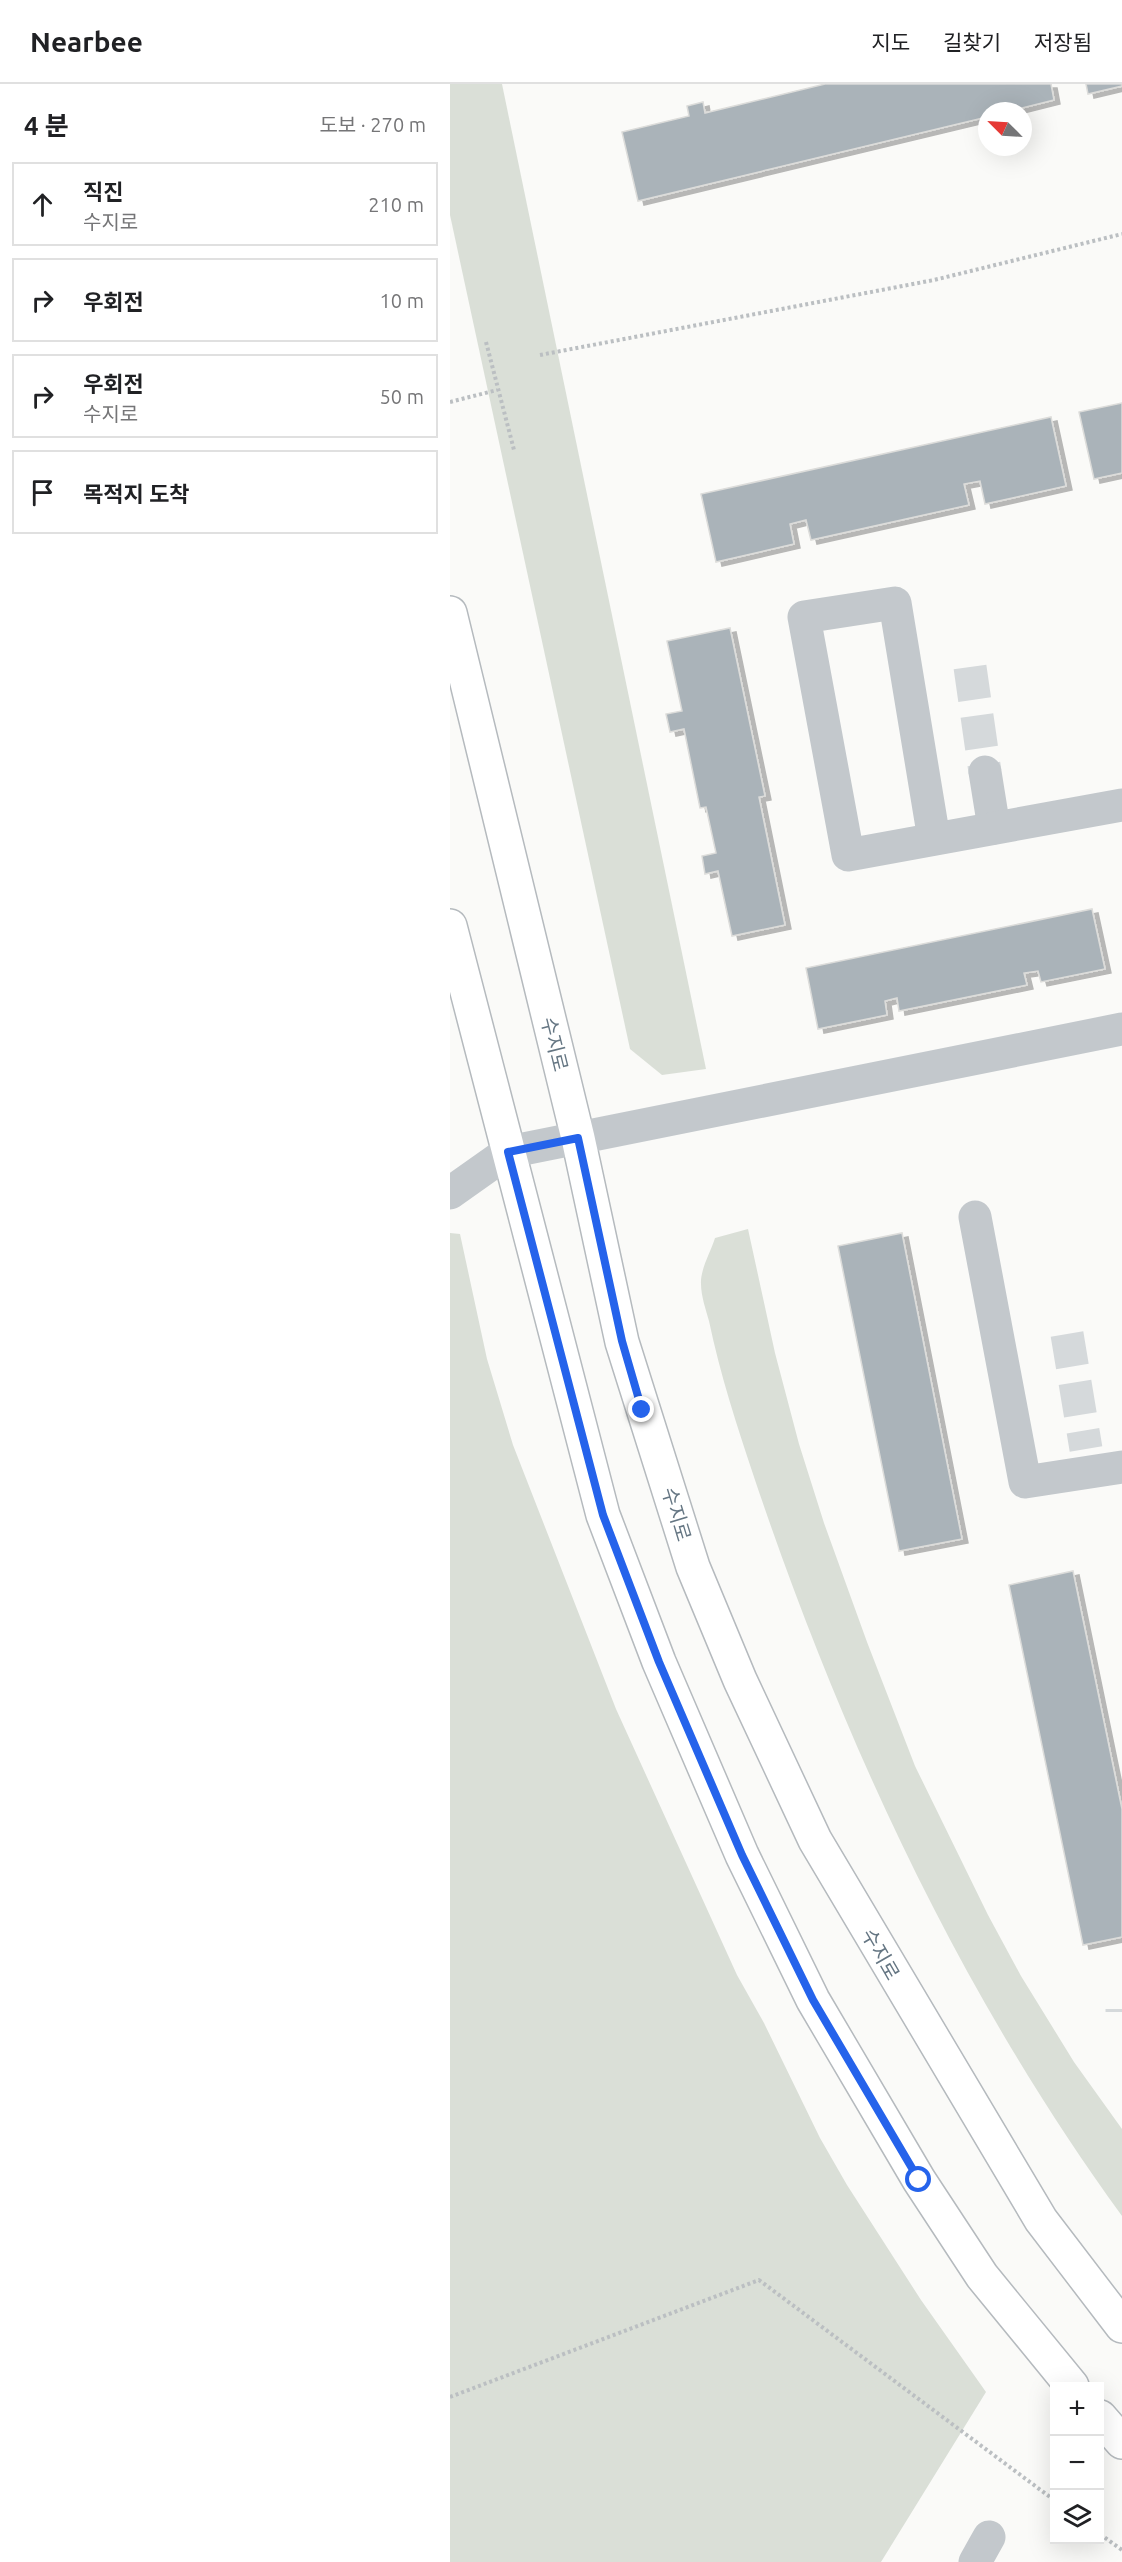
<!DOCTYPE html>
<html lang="ko">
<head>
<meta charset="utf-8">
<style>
  :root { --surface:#fff; --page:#f6f6f6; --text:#202124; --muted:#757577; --line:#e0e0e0 }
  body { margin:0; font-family:Ubuntu,"Noto Sans KR",sans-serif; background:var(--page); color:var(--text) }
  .controls { position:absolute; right:18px; bottom:18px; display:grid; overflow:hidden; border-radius:0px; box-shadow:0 6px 24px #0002 }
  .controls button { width:54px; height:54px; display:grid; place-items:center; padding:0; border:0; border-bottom:2px solid var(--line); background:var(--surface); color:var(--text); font:30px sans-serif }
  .compass { position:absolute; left:528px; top:18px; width:54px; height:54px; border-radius:50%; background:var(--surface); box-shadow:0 6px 24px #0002; rotate:294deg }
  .stop { position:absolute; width:18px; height:18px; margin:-14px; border:4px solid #2563eb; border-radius:50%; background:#fff }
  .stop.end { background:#2563eb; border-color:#fff; box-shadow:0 2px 6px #0008 }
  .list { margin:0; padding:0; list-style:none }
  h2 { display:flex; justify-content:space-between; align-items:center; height:78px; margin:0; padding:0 24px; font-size:26px }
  h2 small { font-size:20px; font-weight:400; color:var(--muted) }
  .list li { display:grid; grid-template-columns:39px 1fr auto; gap:18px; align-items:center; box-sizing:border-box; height:84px; margin:0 12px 12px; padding:0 12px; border:2px solid var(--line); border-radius:0px }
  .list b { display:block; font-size:22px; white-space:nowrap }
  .list p { margin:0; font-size:20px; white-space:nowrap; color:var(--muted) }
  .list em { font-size:20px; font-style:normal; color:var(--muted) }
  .icon { flex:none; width:33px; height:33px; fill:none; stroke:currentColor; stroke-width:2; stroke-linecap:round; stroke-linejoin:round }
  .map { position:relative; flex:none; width:672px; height:2478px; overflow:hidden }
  header { display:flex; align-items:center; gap:36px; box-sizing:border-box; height:84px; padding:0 30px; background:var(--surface); border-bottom:2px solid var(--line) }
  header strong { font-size:28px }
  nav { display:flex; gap:33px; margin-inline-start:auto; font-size:21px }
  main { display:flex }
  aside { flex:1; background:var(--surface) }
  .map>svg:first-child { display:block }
  .green { fill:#dadfd7 }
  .building { fill:#aab3b9; stroke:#dcdcda; stroke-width:1.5; filter:url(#shadow) }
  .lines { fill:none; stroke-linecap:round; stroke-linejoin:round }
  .minor-tunnel { stroke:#d5d9db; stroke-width:33; stroke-dasharray:33 16; stroke-linecap:butt }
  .major-casing { stroke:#b5babe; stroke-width:36 }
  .path { stroke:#bbbfc2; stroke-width:4; stroke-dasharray:3 3; stroke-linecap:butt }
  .minor { stroke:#c3c8cc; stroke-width:33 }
  .major { stroke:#fff; stroke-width:33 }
  .route { stroke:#2563eb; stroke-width:8 }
  .labels { text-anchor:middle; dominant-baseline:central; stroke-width:6; stroke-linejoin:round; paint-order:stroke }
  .street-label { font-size:20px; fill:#657683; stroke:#fff }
</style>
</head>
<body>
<header>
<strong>Nearbee</strong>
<nav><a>지도</a><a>길찾기</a><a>저장됨</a></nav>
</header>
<main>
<aside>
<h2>4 분<small>도보 · 270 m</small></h2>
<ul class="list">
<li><svg class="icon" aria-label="ahead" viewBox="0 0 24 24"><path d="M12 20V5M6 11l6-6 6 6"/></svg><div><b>직진</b><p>수지로</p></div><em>210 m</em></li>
<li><svg class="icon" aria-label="right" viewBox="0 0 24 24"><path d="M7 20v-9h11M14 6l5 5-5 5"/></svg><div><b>우회전</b></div><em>10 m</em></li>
<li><svg class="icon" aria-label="right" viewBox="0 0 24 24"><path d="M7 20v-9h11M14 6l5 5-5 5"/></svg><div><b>우회전</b><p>수지로</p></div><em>50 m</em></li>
<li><svg class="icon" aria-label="arrive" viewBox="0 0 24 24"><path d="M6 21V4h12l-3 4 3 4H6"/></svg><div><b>목적지 도착</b></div></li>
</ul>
</aside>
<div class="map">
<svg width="672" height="2478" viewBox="0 0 672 2478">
  <defs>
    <filter id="shadow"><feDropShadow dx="6" dy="4" stdDeviation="0" flood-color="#0004"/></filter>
  </defs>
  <rect width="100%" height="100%" fill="#fafaf8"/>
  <!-- green -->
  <g class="green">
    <path d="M0,0H52L256,985L212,991L180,965L0,131Z"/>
    <path d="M298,1145L325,1269L349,1360L374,1439L417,1558L465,1682L538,1831L571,1892L624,1978L672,2045V2132C509,1908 392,1655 304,1393C287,1342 270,1290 259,1237C256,1226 251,1212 251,1200C250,1186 261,1167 265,1154Z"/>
    <path d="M0,1149L10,1150L37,1275L63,1361L166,1625L287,1891L314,1939L370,2054L397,2101L471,2216L536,2308L431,2478H0Z"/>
  </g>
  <!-- building -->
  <g class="building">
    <path d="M375,0H601L604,16L560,27H537V33L188,117L172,48L239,32L237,22L253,18L255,29Z"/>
    <path d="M636,0H672V2L638,10Z"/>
    <path d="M672,319V389L644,395L629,328Z"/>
    <path d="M601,333L616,402L535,420L530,397L514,400L519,421L361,456L356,436L340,440L344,460L266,478L251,410Z"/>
    <path d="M280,544L315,712L309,713L335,841L282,852L268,787L255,790L252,772L266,769L256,723L250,724L234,645L220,648L216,630L232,627L217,557Z"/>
    <path d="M642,825L655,885L591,898L588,887L574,889L577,901L449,927L447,914L435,917L437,931L368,945L356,884Z"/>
    <path d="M452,1149L512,1455L449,1467L388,1162Z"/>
    <path d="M623,1487L672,1725V1853L633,1861L559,1501Z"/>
  </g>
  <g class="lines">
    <!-- minor-tunnel -->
    <g class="minor-tunnel">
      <path d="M520,583L535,688"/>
      <path d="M617,1250L636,1365"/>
      <path d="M672,1925V1928"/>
    </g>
    <defs>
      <g id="major">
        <path d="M0,529L128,1054L172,1258L243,1483L290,1596L365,1756L591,2136L672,2242"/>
        <path d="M0,842L153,1431L209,1578L292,1771L363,1916L469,2096L532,2192L622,2302"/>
        <path d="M650,2333L672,2358"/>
      </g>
    </defs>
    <!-- major casing -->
    <use href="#major" class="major-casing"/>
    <!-- path -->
    <g class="path">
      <path d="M36,258L64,366"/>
      <path d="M90,271L484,196L672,150"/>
      <path d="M0,318L47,306"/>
      <path d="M0,2313L309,2196L604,2416"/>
      <path d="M650,2450L672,2466"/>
    </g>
    <!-- minor -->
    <g class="minor">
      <path d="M535,688L544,744"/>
      <path d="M484,755L445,519L354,533L398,771L672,721"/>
      <path d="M0,1109L58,1068L672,945"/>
      <path d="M525,1133L575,1398L672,1383"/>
      <path d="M525,2478L539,2453"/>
    </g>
    <!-- major -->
    <use href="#major" class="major"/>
  </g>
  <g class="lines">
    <!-- route -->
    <path class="route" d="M192,1326L172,1257L128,1054L58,1068L153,1431L209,1578L292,1771L363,1916L469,2096"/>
  </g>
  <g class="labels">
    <!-- street labels -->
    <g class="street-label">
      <text transform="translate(105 960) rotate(76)">수지로</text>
      <text transform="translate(227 1430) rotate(73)">수지로</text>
      <text transform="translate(431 1870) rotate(60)">수지로</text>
    </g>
  </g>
</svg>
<div class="controls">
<button>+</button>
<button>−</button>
<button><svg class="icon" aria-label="layers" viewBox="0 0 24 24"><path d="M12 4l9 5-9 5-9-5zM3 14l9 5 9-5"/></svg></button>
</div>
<svg class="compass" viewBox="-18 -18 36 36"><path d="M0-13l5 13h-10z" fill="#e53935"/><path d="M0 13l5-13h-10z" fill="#757577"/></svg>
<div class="stop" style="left:469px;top:2096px"></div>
<div class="stop end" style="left:192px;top:1326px"></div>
</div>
</main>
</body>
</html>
